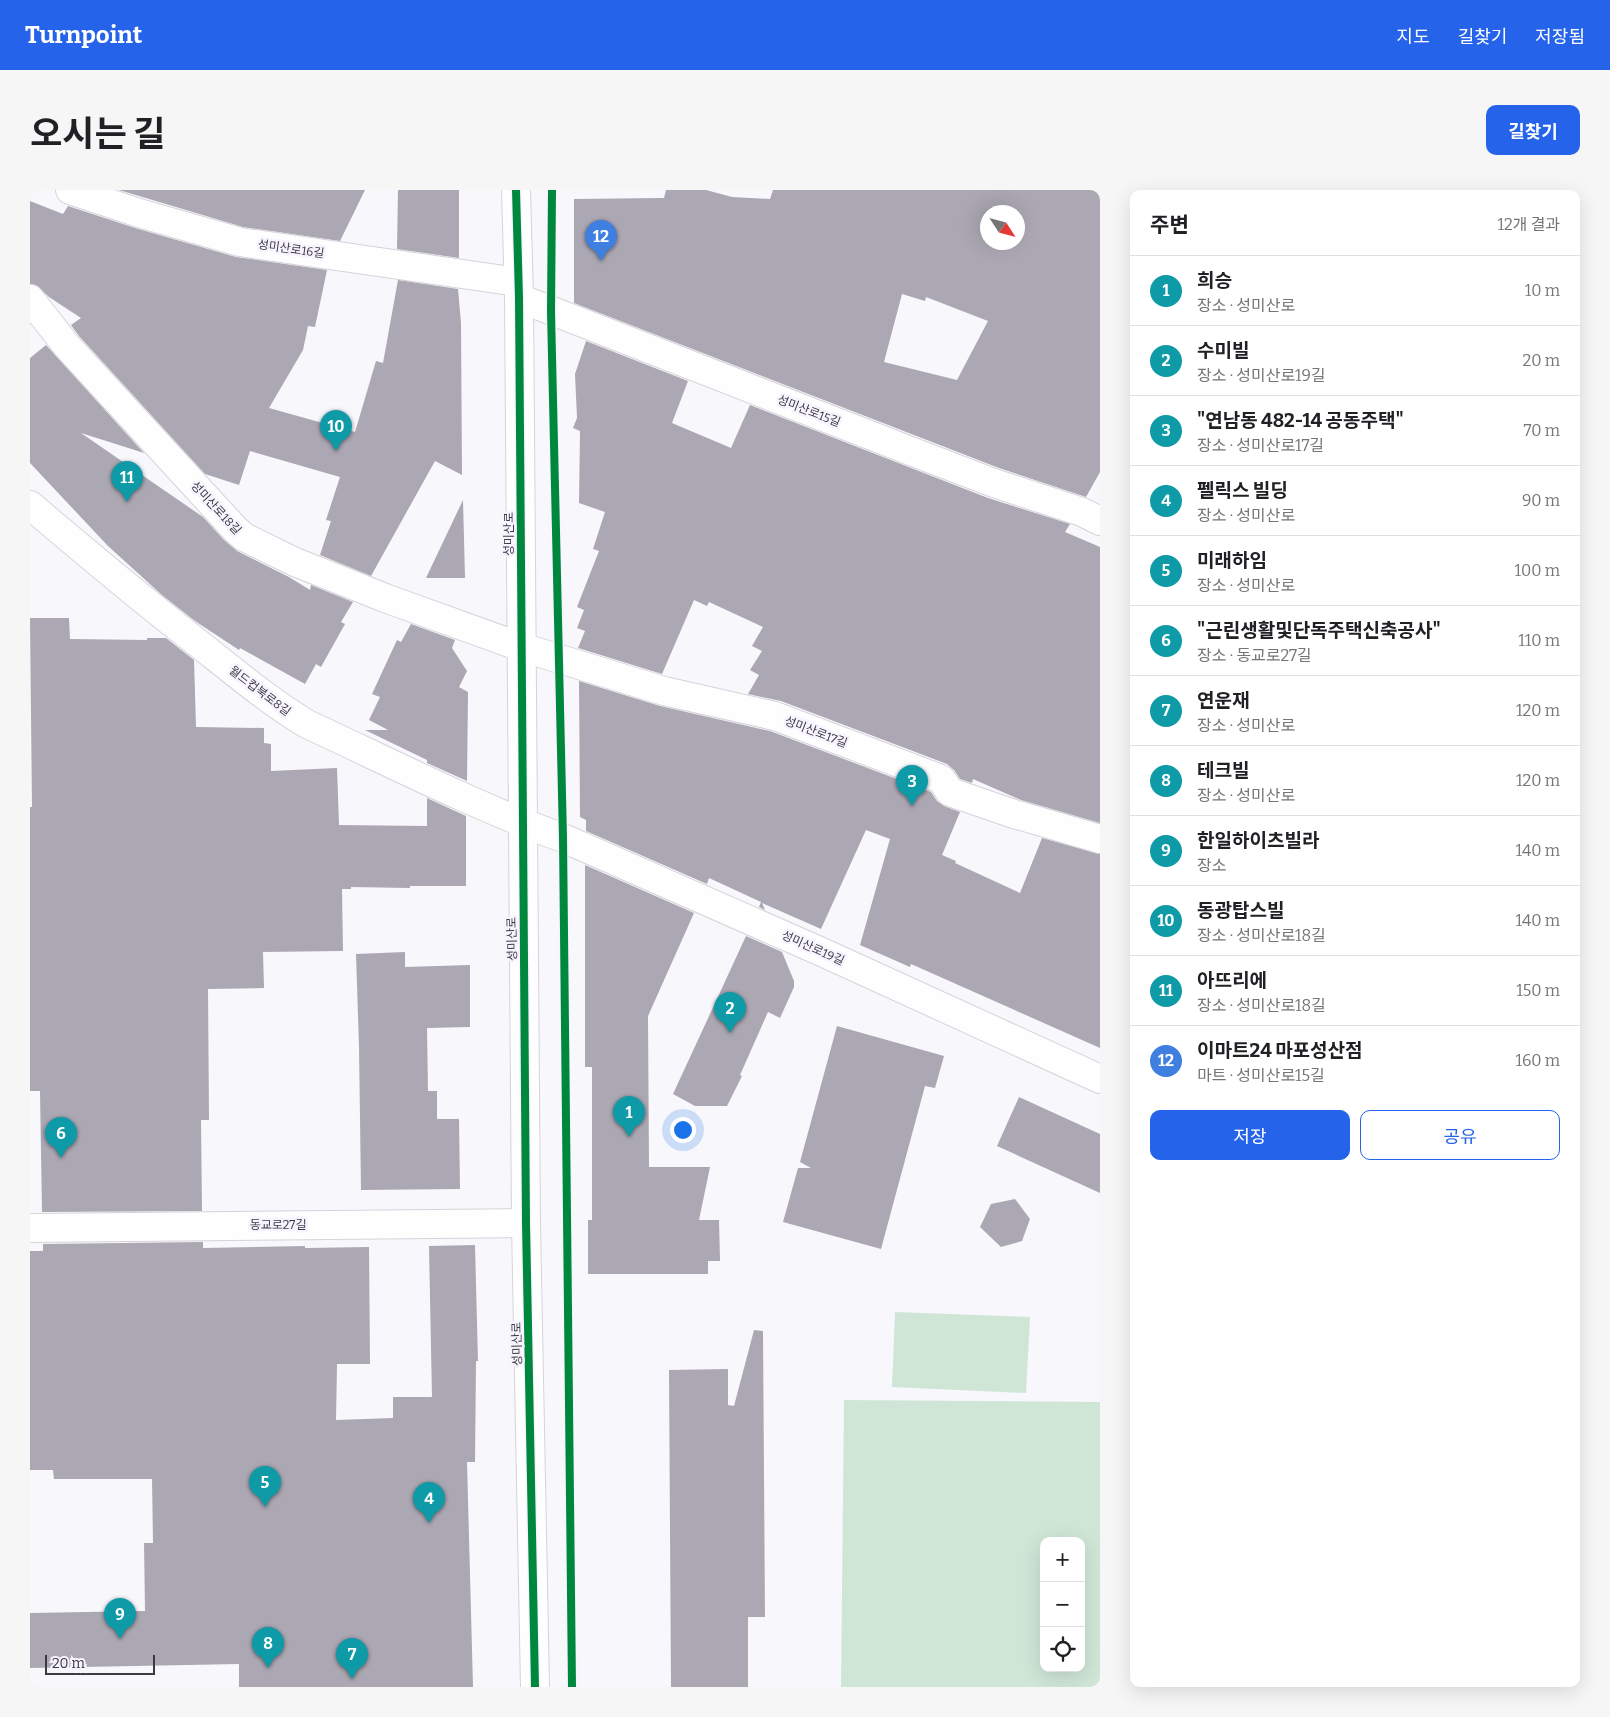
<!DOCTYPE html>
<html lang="ko">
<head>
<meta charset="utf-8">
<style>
  :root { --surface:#fff; --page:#f6f6f6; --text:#202124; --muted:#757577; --line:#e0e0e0; --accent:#2563eb }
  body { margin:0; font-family:Bitter,"Noto Sans KR",serif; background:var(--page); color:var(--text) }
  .controls { position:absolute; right:15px; bottom:15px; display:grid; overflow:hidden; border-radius:10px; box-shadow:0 5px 20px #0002 }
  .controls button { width:45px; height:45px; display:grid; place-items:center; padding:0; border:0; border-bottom:1px solid var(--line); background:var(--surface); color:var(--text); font:25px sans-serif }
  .compass { position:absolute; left:950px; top:15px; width:45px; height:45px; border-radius:50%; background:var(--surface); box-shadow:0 5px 20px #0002; rotate:126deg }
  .scale { position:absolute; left:15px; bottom:12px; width:110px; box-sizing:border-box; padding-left:5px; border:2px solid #3c3a41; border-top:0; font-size:14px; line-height:18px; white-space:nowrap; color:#3c3a41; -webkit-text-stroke:4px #f7f4ff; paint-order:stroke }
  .you { position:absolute; left:652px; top:939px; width:18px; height:18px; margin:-12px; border:4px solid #fff; border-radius:50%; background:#1a73e8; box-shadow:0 0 0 8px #1a73e833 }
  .badge { display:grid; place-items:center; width:32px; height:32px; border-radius:50%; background:var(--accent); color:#fff; font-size:16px; font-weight:700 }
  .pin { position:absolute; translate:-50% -41px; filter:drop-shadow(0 1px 2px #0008) }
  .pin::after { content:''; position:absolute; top:26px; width:18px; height:15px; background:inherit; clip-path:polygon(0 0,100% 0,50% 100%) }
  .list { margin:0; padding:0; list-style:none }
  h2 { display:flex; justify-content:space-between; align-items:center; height:65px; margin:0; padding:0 20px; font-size:21px }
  h2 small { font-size:16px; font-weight:400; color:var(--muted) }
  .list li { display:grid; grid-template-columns:32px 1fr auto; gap:15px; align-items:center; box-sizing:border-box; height:70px; padding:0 20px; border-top:1px solid var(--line) }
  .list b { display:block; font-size:19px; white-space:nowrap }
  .list p { margin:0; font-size:16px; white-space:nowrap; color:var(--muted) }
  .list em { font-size:16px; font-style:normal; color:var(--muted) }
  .actions { display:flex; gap:10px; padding:15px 20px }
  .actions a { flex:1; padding:11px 0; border:1px solid var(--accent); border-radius:10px; text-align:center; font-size:18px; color:var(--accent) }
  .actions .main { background:var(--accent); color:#fff }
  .icon { flex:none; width:28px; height:28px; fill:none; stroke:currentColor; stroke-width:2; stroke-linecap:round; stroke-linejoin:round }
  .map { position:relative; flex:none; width:1070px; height:1497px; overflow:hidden; border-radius:10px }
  header { display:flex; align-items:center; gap:30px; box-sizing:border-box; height:70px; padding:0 25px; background:var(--accent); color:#fff }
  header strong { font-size:24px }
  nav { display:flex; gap:28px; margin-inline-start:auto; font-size:18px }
  .intro { display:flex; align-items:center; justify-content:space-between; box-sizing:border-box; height:120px; padding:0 30px }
  h1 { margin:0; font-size:35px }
  .button { padding:12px 22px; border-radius:10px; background:var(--accent); color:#fff; font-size:18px; font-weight:700 }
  main { display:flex; gap:30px; padding:0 30px }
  aside { flex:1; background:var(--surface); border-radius:10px; box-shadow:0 5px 20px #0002 }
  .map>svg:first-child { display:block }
  .green { fill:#cfe6d7; fill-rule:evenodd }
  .building { fill:#aba7b3; fill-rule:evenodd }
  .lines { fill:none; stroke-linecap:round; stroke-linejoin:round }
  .minor-casing { stroke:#d5d3d9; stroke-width:30 }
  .minor { stroke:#fefeff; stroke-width:28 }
  .cycleway-casing { stroke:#f7f4ff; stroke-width:11 }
  .cycleway { stroke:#00873e; stroke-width:8 }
  .labels { text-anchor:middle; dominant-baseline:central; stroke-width:5; stroke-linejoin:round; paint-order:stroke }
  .street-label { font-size:12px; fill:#3c3a41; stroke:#f7f4ff }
</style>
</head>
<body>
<header>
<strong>Turnpoint</strong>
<nav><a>지도</a><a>길찾기</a><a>저장됨</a></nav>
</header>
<div class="intro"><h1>오시는 길</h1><a class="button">길찾기</a></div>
<main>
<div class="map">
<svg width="1070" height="1497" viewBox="0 0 1070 1497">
  <rect width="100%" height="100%" fill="#f8f7fc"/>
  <!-- green -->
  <g class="green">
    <path d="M865,1122L1000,1127L996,1203L862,1197Z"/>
    <path d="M814,1210L1070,1212V1497H811ZM1014,1351H1051V1478H1014Z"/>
  </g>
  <!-- building -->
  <g class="building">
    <path d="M89,0H335L310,51L213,37Z"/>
    <path d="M368,0H429V68L367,59Z"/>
    <path d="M636,0H676L702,7L740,9L743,0H1070V282L1056,307L969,278L544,113V9L634,8ZM958,22H988V52H958ZM872,104L895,111L896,107L958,131L927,190L854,172Z"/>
    <path d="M0,11L33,24L38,16L105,38L206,67L297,80L285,137L278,136L273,160L239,218L325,242L346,171L353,173L368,90L428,99L431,133L432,285L405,271L341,386L290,365L301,331L296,330L310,287L220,261L209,295L175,284L49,146L41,135L51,128L19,107L6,95L0,94Z"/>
    <path d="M556,151L658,191L642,233L701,258L720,215L958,308L1040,334L1035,342L1070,357V633L991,610L943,589L942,593L930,589L924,580L917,574L751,511L718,504L729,485L720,480L732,461L722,456L733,437L679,412L677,416L664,410L632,484L548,458L555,441L547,438L554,420L547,417L569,361L563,359L575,322L549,313L550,241L543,238L547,228L545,184Z"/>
    <path d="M16,155L114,263L51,243L173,327L194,350L207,361L259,387L280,400L281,395L323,412L311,432L315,434L291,477L286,474L275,494L210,458L209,460L165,431L132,405L78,356L0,273V168Z"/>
    <path d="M433,310L435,388H396Z"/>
    <path d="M0,428H39L40,449L117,450V448H136L164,470L166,537L234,538V553L241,554V581L307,578L309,635L397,636V608L436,626V696H380V698L321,697V699H312L313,761L233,762L234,798L178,799L179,930H171L172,1021L12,1022L10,901H0V617H2Z"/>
    <path d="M381,434L425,450L422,458L437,481L429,497L438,502L437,591L397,573V570L335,540H358L339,530L350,507L342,504L367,450L371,452Z"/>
    <path d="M549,491L630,516L740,541L901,602L907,611L914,616L930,622L912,665L926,671L925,673L990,703L1012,648L1070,664V858L881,774L880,777L830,755L860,649L836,640L791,739L732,713L735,720L729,717L731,712L679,688L677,694L556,641V630L550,627Z"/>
    <path d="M555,675L664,723L618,826L619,977H680L669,1030H689L690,1071H678V1084H558V1030H562V877H555Z"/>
    <path d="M716,746L752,762L764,791V797L750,828L738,822L710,885L712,886L697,916H665L643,904Z"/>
    <path d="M375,762V777L440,775V837L397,838L398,901H407V929H429L430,999L331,1000L329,856L326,764Z"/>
    <path d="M807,836L914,866L905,898L895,896L851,1059L753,1032L768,978H781L770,972Z"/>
    <path d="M989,907L1070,944V1003L967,956Z"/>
    <path d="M985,1009L1000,1029L992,1051L971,1057L950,1037L961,1014Z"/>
    <path d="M173,1052V1058L275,1056V1058L339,1057L340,1174H307L306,1230L363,1228V1207H402L399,1056L445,1055L448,1171H446L445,1272H437L443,1497H209V1474L0,1478V1423L115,1421L114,1353H123L122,1289H24L23,1280H0V1061H13V1054Z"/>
    <path d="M724,1140L733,1141L735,1427H718V1497H641L639,1180L698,1179V1215L704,1216Z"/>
  </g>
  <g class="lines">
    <defs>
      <g id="minor">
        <path d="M40,0L109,23L210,52L488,92"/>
        <path d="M486,0L489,108L496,1033L505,1497"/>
        <path d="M489,108L896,267L964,293L1052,322L1070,331"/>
        <path d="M0,109L37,156L205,339L214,347L265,372L355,408L491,457L634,501L745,526L911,589L920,602L981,623L1070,649"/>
        <path d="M0,315C54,361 108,406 164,450C201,479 237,510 277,534C361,573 445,616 533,648L794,763L1070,889"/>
        <path d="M0,1038L496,1033"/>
      </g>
    </defs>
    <!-- minor casing -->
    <use href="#minor" class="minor-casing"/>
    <!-- minor -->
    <use href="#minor" class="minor"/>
    <defs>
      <g id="cycleway">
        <path d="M486,0L489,108L496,1033L505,1497"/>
        <path d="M522,0L521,122L533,648L542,1497"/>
      </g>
    </defs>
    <!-- cycleway casing -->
    <use href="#cycleway" class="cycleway-casing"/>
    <!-- cycleway -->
    <use href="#cycleway" class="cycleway"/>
  </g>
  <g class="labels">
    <!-- street labels -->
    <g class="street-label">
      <text transform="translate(261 59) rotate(8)">성미산로16길</text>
      <text transform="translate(779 221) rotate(21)">성미산로15길</text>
      <text transform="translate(186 318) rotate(47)">성미산로18길</text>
      <text transform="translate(479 344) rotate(-90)">성미산로</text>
      <text transform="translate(230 501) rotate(37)">월드컵북로8길</text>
      <text transform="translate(786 542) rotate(21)">성미산로17길</text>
      <text transform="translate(482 749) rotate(-91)">성미산로</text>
      <text transform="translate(783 758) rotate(24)">성미산로19길</text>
      <text x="248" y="1035">동교로27길</text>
      <text transform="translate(487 1154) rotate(-91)">성미산로</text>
    </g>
  </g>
</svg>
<div class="controls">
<button>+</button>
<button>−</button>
<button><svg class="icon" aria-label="locate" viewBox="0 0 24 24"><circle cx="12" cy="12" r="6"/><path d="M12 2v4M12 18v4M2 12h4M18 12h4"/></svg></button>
</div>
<svg class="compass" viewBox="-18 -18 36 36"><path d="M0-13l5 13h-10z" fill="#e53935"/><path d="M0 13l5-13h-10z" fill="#757577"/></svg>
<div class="scale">20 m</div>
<div class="you"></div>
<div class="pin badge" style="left:599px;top:947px;background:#0f9aa8">1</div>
<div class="pin badge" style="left:700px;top:843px;background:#0f9aa8">2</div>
<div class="pin badge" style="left:882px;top:616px;background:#0f9aa8">3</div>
<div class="pin badge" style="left:399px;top:1333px;background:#0f9aa8">4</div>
<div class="pin badge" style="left:235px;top:1317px;background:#0f9aa8">5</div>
<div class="pin badge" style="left:31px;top:968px;background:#0f9aa8">6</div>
<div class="pin badge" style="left:322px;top:1489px;background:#0f9aa8">7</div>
<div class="pin badge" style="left:238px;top:1478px;background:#0f9aa8">8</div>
<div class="pin badge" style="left:90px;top:1449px;background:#0f9aa8">9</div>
<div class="pin badge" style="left:306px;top:261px;background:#0f9aa8">10</div>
<div class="pin badge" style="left:97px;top:312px;background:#0f9aa8">11</div>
<div class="pin badge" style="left:571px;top:71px;background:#3f7fe0">12</div>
</div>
<aside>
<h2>주변<small>12개 결과</small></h2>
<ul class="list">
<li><span class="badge" style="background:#0f9aa8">1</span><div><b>희승</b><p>장소 · 성미산로</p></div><em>10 m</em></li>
<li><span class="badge" style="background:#0f9aa8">2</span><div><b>수미빌</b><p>장소 · 성미산로19길</p></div><em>20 m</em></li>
<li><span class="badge" style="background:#0f9aa8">3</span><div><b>&quot;연남동 482-14 공동주택&quot;</b><p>장소 · 성미산로17길</p></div><em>70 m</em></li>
<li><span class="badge" style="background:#0f9aa8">4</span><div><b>펠릭스 빌딩</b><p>장소 · 성미산로</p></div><em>90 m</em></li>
<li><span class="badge" style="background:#0f9aa8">5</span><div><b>미래하임</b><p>장소 · 성미산로</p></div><em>100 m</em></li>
<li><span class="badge" style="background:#0f9aa8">6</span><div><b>&quot;근린생활및단독주택신축공사&quot;</b><p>장소 · 동교로27길</p></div><em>110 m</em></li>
<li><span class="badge" style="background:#0f9aa8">7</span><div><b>연운재</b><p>장소 · 성미산로</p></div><em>120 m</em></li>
<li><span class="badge" style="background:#0f9aa8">8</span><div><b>테크빌</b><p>장소 · 성미산로</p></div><em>120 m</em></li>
<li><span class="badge" style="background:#0f9aa8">9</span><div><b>한일하이츠빌라</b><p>장소</p></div><em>140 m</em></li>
<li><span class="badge" style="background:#0f9aa8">10</span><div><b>동광탑스빌</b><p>장소 · 성미산로18길</p></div><em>140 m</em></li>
<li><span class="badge" style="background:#0f9aa8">11</span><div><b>아뜨리에</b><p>장소 · 성미산로18길</p></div><em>150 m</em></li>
<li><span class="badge" style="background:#3f7fe0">12</span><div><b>이마트24 마포성산점</b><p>마트 · 성미산로15길</p></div><em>160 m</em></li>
</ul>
<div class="actions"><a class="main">저장</a><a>공유</a></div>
</aside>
</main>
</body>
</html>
